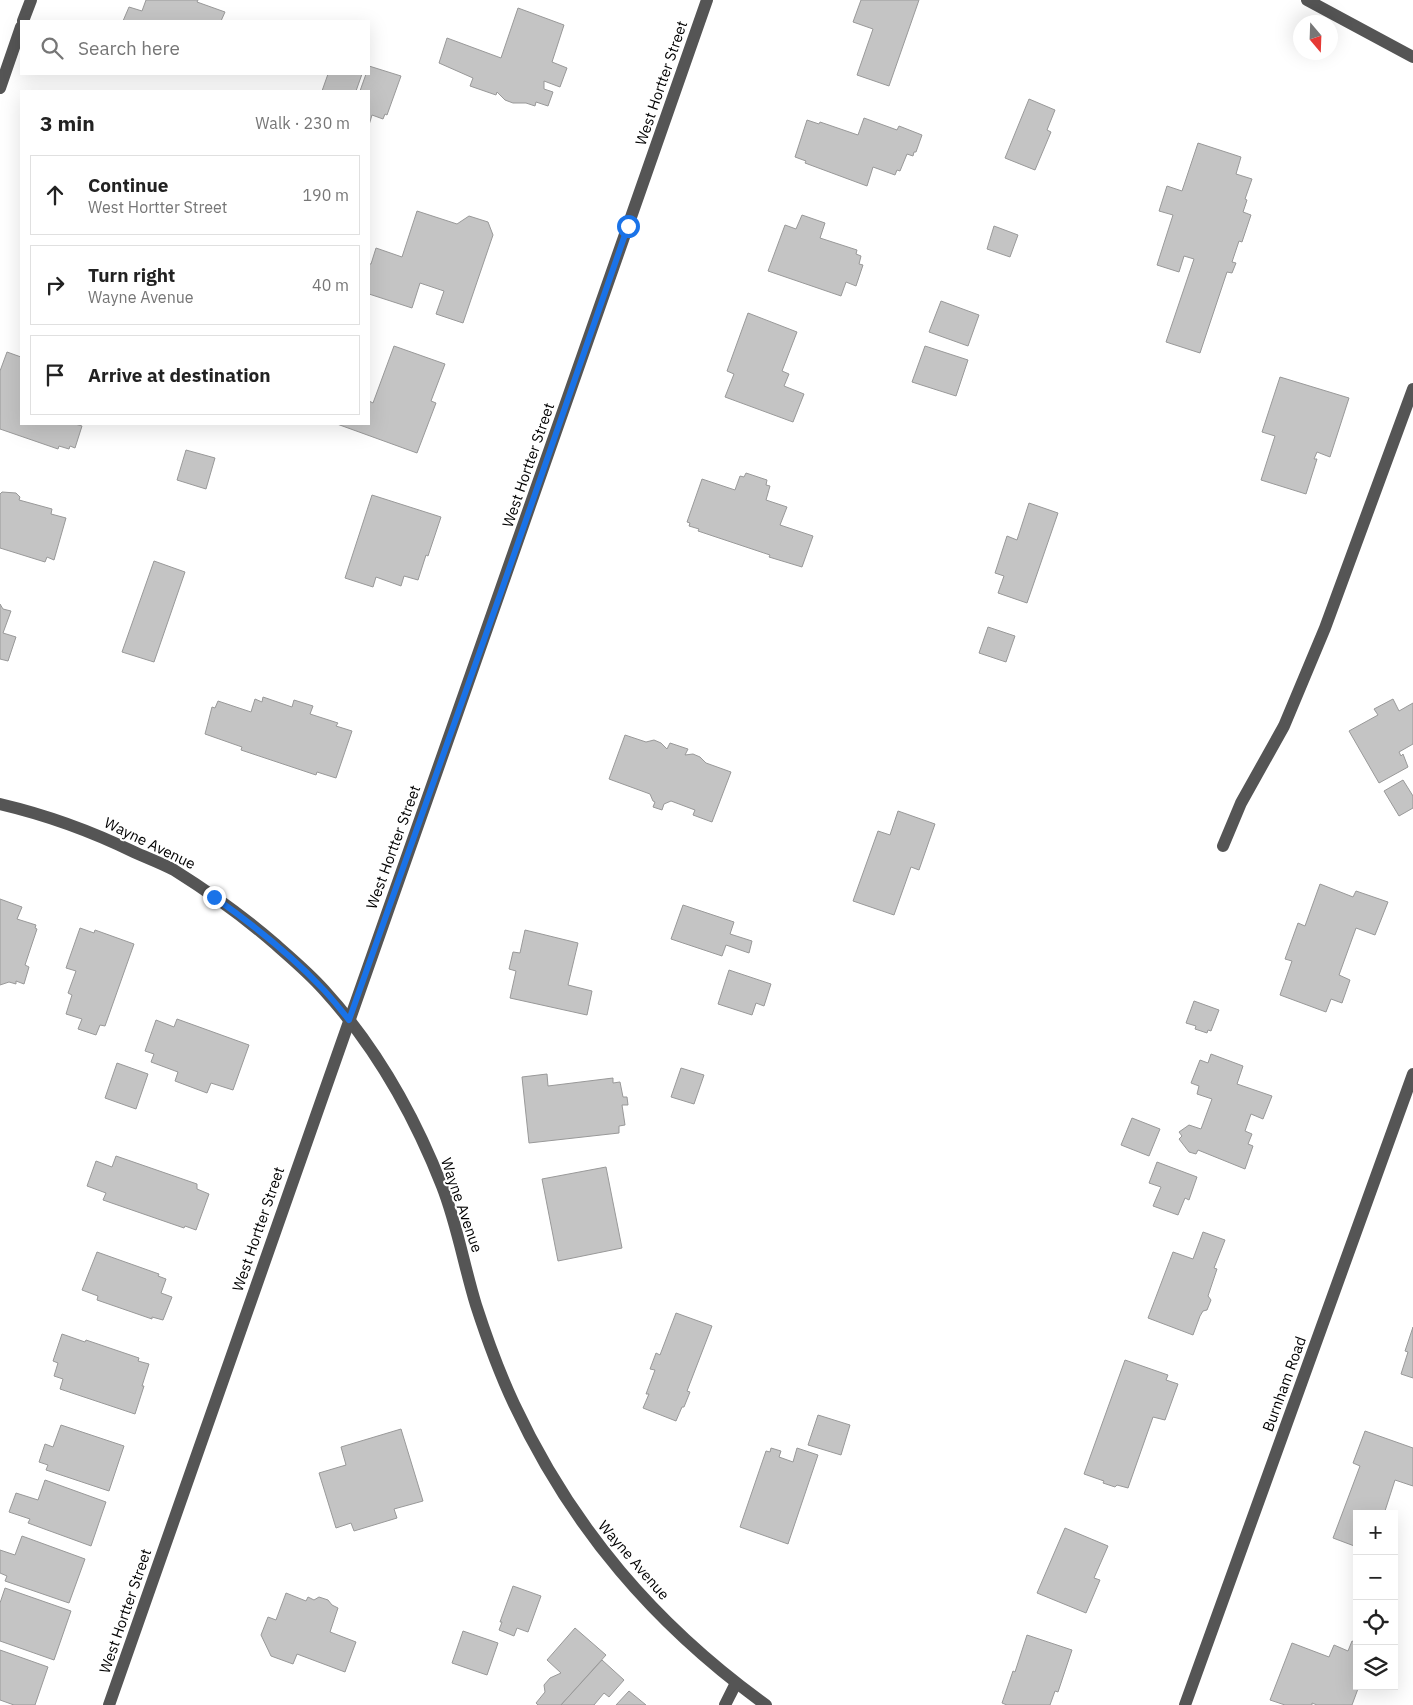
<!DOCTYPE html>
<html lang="en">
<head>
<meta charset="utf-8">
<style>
  :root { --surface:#fff; --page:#f6f6f6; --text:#222; --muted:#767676; --line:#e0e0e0 }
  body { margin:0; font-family:"IBM Plex Sans",sans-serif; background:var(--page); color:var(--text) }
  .controls { position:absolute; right:15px; bottom:15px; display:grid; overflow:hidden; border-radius:0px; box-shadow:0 5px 20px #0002 }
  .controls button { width:45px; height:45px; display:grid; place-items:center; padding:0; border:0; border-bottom:1px solid var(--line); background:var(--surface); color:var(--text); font:25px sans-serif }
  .compass { position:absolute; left:1293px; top:15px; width:45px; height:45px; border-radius:50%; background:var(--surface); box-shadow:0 5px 20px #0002; rotate:161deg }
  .stop { position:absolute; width:15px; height:15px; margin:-11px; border:4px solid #1a73e8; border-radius:50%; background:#fff }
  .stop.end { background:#1a73e8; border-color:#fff; box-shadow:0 1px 5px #0008 }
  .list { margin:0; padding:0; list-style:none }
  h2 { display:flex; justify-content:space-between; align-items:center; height:65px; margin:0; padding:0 20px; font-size:21px }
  h2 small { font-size:16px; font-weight:400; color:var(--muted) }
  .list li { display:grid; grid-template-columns:32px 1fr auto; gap:15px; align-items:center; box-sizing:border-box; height:80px; margin:0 10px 10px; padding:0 10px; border:1px solid var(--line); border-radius:0px }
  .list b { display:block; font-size:19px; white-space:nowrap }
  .list p { margin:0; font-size:16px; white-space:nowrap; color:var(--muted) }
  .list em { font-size:16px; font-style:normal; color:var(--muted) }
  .icon { flex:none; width:28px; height:28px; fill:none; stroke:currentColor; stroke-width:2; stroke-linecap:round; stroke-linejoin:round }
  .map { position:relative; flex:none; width:1413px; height:1705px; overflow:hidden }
  .search { position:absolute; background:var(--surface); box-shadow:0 5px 20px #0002; left:20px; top:20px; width:350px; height:55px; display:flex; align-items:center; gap:12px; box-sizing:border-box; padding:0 18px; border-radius:0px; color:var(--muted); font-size:19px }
  .panel { position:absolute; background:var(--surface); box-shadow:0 5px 20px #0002; left:20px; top:90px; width:350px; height:335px; border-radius:0px }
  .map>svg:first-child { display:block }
  .building { fill:#c4c4c4; stroke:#999 }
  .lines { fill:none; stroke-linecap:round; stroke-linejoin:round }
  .minor { stroke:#555; stroke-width:12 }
  .route { stroke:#1a73e8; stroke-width:6 }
  .labels { text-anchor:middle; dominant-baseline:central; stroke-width:4; stroke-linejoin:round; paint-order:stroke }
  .street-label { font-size:15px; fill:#000; stroke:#fff }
</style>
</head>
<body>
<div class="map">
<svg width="1413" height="1705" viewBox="0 0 1413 1705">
  <rect width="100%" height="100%" fill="#fff"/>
  <!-- building -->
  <g class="building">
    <path d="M146,0H198L197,2L225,12L221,21H123L129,7L142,11Z"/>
    <path d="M861,0H919L889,86L857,75L873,29L853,22Z"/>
    <path d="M518,8L564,25L552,62L567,68L560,87L544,81V89L553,92L548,106L536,102L535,106L526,103H513L505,100L497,92L496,95L470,86L473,78L439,63L447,38L501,58Z"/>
    <path d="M369,66L401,76L387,115L385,114L383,119L372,115L369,125V91H360L366,74H369Z"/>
    <path d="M328,74H362L356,91H322Z"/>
    <path d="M1029,99L1055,110L1047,130L1051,132L1035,170L1005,158Z"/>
    <path d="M864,118L897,130L899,126L922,135L916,152H914L913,156L907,154L900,171L897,170L895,175L873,167L867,186L805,163L806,161L795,157L807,120L819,124L820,122L858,135Z"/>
    <path d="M1198,143L1241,157L1236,174L1252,179L1245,199L1247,200L1243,212L1251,215L1242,242L1239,241L1232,262L1236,263L1232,273L1227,272L1200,353L1166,342L1194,259L1184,256L1179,272L1157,265L1173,215L1159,211L1167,186L1182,191Z"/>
    <path d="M417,211L457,224L469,216L488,222L493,235L463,323L436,314L444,291L420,283L412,308L369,294V264H371L376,248L402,257Z"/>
    <path d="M802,215L825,223L820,238L857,250L856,254L861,256L859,264L863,265L856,286L846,282L841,296L768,271L785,225L796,229Z"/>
    <path d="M994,226L1018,235L1010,257L987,249Z"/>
    <path d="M941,301L979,315L968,346L929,332Z"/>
    <path d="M748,313L797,332L782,371L789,374L784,386L804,394L793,422L725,397L734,374L727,371Z"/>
    <path d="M394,346L445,364L431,401L436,403L417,453L337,424H369V401L373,403Z"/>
    <path d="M925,346L968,360L956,396L912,382Z"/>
    <path d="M7,352L21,357V424H75L82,426L75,448L70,446L69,449L59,446L58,449L0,429V371Z"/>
    <path d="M1280,377L1349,398L1330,457L1317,452L1314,459H1317L1306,494L1261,480L1275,436L1262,432Z"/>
    <path d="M186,450L215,458L206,489L177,480Z"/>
    <path d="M746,473L767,480L766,485L770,486L766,500L787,507L780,525L813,536L802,567L769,557L770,555L698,531L699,529L689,526L690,523L687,522L702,479L735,490L740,476L744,477Z"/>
    <path d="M2,492L16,493L20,497L19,500L52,509L51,514L66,518L54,560L47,557L45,562L0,548V494Z"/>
    <path d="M372,495L441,517L428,556L426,555L418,580L404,576L401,586L376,577L373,587L345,578Z"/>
    <path d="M1029,503L1058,513L1027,603L998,593L1004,576L995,573L1007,536L1017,540Z"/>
    <path d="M154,561L185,572L154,662L122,652Z"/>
    <path d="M0,604L3,609L11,611L3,633L16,637L8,661L0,659Z"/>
    <path d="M988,627L1015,636L1006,662L979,653Z"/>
    <path d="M263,697L292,707L294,700L313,706L310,714L338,723L336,726L352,731L336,778L317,772L316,775L241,750L242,747L205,734L212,707L215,708L218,701L251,712L255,699L262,702Z"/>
    <path d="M1393,699L1399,711L1413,703V744L1399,752L1401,756L1403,754L1408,767L1379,783L1349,731L1378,715L1374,709Z"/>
    <path d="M625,735L646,742L654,740L661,743L667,749L670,743L688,749L685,755L693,754L700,757L706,763L731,772L712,822L693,815L695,810L671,801L664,804L662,810L653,807L655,802L653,801L650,794L609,779Z"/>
    <path d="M1403,780L1413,796V808L1399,816L1384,791Z"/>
    <path d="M898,811L935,824L919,870L911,867L894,915L853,901L878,831L890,835Z"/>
    <path d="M1320,884L1353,897L1356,891L1388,902L1375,935L1356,928L1339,975L1350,980L1342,1003L1331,999L1326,1012L1280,995L1292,961L1285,959L1298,923L1305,926Z"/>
    <path d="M0,899L22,907L17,919L36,925L35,928L37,929L25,965L29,967L24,984L16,981V984L9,982L0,985Z"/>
    <path d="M683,905L734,922L730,934L752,941L749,953L726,945L722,956L671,939Z"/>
    <path d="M80,928L94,933L95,930L134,944L105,1026L100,1025L96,1035L78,1029L82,1019L66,1014L72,995L68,993L76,971L66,968Z"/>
    <path d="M525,930L578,943L568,985L592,991L587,1015L510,998L516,971L509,969L513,952L520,953Z"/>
    <path d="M729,970L771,984L764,1006L756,1003L752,1015L718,1004Z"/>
    <path d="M1194,1001L1219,1010L1211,1031L1208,1030L1207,1033L1195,1029L1196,1026L1186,1023Z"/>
    <path d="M177,1019L249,1045L233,1090L211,1083L207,1093L175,1081L178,1072L151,1062L154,1054L145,1051L156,1020L174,1027Z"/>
    <path d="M1211,1054L1243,1066L1237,1084L1272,1096L1263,1119L1251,1114L1245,1131L1252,1134L1248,1144L1253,1146L1245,1169L1198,1150L1196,1154L1189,1152L1179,1139L1182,1136L1179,1132L1189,1125L1201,1129L1212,1099L1197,1094L1199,1086L1191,1083L1200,1060L1208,1063Z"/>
    <path d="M117,1063L148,1074L136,1109L105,1098Z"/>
    <path d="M681,1068L704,1075L694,1104L671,1097Z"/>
    <path d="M547,1074L548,1086L613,1078V1083L620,1082L623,1097H627L628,1105H622L625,1125L619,1126V1133L529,1143L522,1077Z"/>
    <path d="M1132,1118L1160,1129L1149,1156L1121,1145Z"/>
    <path d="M116,1156L197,1184V1189L209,1194L196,1230L185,1226L184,1228L103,1200L106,1193L87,1186L96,1161L112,1167Z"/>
    <path d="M1157,1162L1197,1177L1189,1200L1185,1198L1178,1215L1153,1206L1161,1187L1149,1183Z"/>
    <path d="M606,1167L622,1248L558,1261L542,1179Z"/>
    <path d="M1203,1232L1225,1240L1214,1268L1217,1269L1208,1296L1211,1300L1207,1310L1203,1311L1200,1316L1193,1335L1148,1318L1173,1252L1193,1259Z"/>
    <path d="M97,1252L159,1274L158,1276L166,1279L161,1293L172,1297L163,1320L152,1317V1319L97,1300L98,1296L82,1290Z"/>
    <path d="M676,1313L712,1326L687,1391L690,1392L684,1407H682L676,1421L643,1408L649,1394H646L655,1370L650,1369L656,1353L660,1355Z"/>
    <path d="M1413,1327V1378L1401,1374L1408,1352L1405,1351Z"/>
    <path d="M62,1334L85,1342L86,1340L139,1358L138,1361L149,1364L142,1386H144L135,1414L60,1389L63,1379L54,1376L58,1363L53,1361Z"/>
    <path d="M1125,1360L1168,1375L1166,1380L1178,1384L1165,1420L1153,1417L1128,1488L1117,1485L1115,1487L1103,1483L1104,1481L1084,1474Z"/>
    <path d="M818,1415L850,1425L841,1455L808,1445Z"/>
    <path d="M61,1425L124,1446L109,1491L46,1470L48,1465L39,1462L45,1444L53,1447Z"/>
    <path d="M401,1429L423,1501L394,1509L397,1518L354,1531L351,1523L336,1528L319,1473L346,1465L341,1447Z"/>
    <path d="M1365,1431L1413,1448V1486L1395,1480L1384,1514H1357V1547L1333,1538L1360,1466L1353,1463Z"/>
    <path d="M771,1448L781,1451L779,1457L793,1462L797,1448L818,1455L788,1544L740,1527L766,1451L770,1452Z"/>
    <path d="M45,1480L106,1502L91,1546L28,1523L30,1519L9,1512L16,1493L38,1500Z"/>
    <path d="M1065,1528L1108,1546L1094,1578L1100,1580L1086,1613L1037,1593Z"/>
    <path d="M22,1536L85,1559L69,1603L5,1581L7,1576L0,1573V1550L15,1555Z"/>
    <path d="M513,1586L541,1596L528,1632L517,1628L514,1636L499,1630L502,1622H500Z"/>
    <path d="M5,1588L71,1611L54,1660L0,1641V1603Z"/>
    <path d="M286,1593L306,1601L308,1597L314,1600L319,1597L328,1600L332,1605L338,1608L330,1632L356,1642L345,1672L297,1654L293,1664L271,1656L261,1635L268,1617L276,1620Z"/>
    <path d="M575,1628L606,1655L561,1705H538L536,1703L545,1692L544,1685L550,1678L561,1673L547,1660Z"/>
    <path d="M463,1631L498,1643L487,1675L452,1663Z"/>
    <path d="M1027,1635L1072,1650L1058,1692L1055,1691L1050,1705H1007L1002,1703L1013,1671L1015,1672Z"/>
    <path d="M1352,1641L1357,1643V1686H1359L1352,1705H1317L1312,1703V1705H1285L1270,1700L1292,1643L1329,1657L1334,1645L1348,1651Z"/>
    <path d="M0,1650L48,1667L35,1705H14L0,1700Z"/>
    <path d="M602,1660L624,1680L609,1697L604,1693L594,1705H561Z"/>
    <path d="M629,1691L646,1705H616Z"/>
  </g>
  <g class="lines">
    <!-- minor -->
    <g class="minor">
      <path d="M1307,0L1413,57"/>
      <path d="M23,21L31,0"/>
      <path d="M0,88L21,27"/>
      <path d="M0,804C47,815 91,831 134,852C147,858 161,863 174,870C209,892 243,916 274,943C291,958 309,973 324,990C375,1046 414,1115 442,1186C457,1224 464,1266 476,1305C487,1339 499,1372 514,1404C572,1528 655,1625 766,1705"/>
      <path d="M1223,846L1241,803L1284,726L1325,628L1413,389"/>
      <path d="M109,1705C308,1136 509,569 707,0"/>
      <path d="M725,1705L736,1683"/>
      <path d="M1185,1705L1413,1074"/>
    </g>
  </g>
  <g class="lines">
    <!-- route -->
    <path class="route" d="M214,897C252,924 289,953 321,987C331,997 340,1009 349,1020L501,592L628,226"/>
  </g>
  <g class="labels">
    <!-- street labels -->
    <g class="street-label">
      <text transform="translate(661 83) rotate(-71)">West Hortter Street</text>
      <text transform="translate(528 465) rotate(-71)">West Hortter Street</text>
      <text transform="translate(150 843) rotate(26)">Wayne Avenue</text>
      <text transform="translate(393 847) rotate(-70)">West Hortter Street</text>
      <text transform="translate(462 1205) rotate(71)">Wayne Avenue</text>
      <text transform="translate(258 1229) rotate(-71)">West Hortter Street</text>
      <text transform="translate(1284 1384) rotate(-70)">Burnham Road</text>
      <text transform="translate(634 1560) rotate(49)">Wayne Avenue</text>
      <text transform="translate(125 1611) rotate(-71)">West Hortter Street</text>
    </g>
  </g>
</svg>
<div class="controls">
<button>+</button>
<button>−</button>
<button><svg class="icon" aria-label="locate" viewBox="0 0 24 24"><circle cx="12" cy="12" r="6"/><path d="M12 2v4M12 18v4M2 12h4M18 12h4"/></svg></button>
<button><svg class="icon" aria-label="layers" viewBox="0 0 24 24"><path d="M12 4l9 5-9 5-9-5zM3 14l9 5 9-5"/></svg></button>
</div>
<svg class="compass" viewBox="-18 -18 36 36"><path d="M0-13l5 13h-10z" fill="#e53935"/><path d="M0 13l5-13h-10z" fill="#767676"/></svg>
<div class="stop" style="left:628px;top:226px"></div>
<div class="stop end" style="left:214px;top:897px"></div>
<div class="search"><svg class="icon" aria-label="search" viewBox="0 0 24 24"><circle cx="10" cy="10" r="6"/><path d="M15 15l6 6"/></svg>Search here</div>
<section class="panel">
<h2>3 min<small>Walk · 230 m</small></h2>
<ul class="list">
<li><svg class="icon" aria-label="ahead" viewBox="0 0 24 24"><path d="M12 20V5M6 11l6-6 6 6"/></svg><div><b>Continue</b><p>West Hortter Street</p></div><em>190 m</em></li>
<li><svg class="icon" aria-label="right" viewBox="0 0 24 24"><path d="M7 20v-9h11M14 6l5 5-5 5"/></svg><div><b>Turn right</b><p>Wayne Avenue</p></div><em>40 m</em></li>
<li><svg class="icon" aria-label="arrive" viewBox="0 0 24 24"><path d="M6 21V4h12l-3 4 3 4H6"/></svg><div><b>Arrive at destination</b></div></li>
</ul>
</section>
</div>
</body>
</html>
